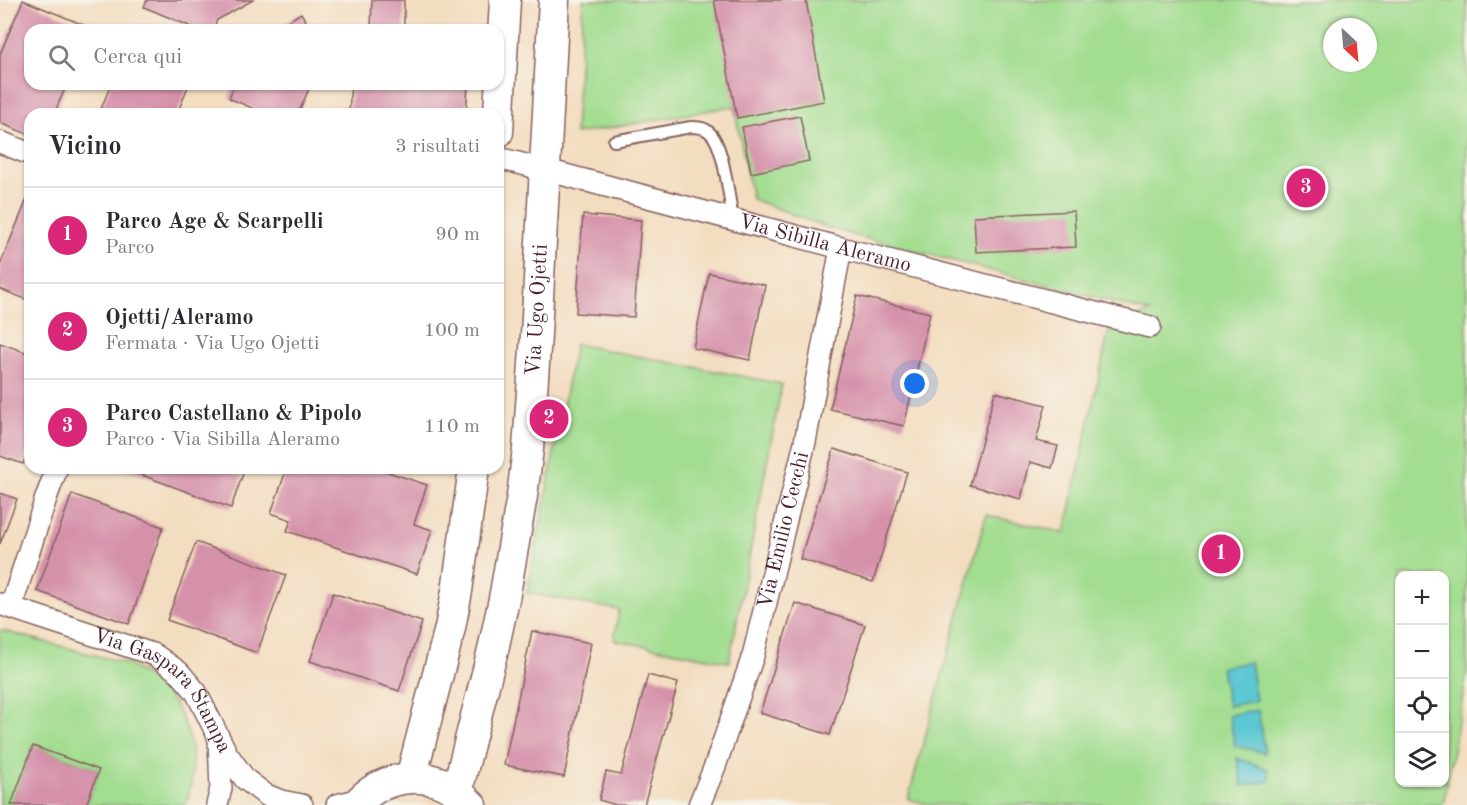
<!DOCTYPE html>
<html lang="it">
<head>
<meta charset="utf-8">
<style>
  :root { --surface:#fff; --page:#f2f2f3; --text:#2b2b33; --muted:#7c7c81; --line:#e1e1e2; --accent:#db2777 }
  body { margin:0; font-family:"Old Standard TT",serif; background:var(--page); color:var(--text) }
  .controls { position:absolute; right:18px; bottom:18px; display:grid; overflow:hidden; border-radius:12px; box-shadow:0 2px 4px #0004 }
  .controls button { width:54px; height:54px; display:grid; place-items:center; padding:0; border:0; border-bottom:2px solid var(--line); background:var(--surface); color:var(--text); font:30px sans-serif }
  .compass { position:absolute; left:1323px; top:18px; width:54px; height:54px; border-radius:50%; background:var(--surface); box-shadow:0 2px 4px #0004; rotate:154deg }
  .you { position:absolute; left:915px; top:384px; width:21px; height:21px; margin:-15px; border:4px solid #fff; border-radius:50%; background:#1a73e8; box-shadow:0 0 0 9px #1a73e833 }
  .badge { display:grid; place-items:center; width:39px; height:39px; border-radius:50%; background:var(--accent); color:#fff; font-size:20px; font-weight:700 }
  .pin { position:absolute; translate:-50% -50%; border:3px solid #fff; box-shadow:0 2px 6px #0006 }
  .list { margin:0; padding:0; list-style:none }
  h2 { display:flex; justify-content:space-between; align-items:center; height:78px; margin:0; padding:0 24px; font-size:26px }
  h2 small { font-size:20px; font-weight:400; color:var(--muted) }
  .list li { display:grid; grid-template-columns:39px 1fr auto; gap:18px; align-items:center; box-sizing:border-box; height:96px; padding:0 24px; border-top:2px solid var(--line) }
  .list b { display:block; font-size:22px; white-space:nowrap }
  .list p { margin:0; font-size:20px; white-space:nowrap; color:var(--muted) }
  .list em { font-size:20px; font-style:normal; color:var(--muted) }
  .icon { flex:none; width:33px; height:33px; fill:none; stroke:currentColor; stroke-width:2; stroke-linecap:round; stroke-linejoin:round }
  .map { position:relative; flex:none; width:1467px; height:805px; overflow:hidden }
  .search { position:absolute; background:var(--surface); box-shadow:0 2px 4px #0004; left:24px; top:24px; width:480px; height:66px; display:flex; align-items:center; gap:15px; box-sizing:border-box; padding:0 21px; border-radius:18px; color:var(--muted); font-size:22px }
  .panel { position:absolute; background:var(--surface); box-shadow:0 2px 4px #0004; left:24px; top:108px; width:480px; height:366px; border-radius:18px }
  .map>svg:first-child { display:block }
  .green { fill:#a2dd90; stroke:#767e5e; stroke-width:1.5; fill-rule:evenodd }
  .water { fill:#5bc8d2; stroke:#52747e; stroke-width:1.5 }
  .building { fill:#d591aa }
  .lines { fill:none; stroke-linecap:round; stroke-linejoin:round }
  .service-casing { stroke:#85625f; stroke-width:14 }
  .minor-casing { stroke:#85625f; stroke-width:24 }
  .secondary-casing { stroke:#85625f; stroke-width:33 }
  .service { stroke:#fff; stroke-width:10 }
  .minor { stroke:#fff; stroke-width:21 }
  .secondary { stroke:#fff; stroke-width:30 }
  .labels { text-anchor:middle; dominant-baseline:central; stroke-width:6; stroke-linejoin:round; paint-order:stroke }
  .street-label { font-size:21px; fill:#4a1f2b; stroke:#f7f3e8 }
</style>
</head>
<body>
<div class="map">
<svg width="1467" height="805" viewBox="0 0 1467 805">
  <rect width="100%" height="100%" fill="#f7f3e8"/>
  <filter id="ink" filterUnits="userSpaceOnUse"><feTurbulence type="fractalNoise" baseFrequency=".0167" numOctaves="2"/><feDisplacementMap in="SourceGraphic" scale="12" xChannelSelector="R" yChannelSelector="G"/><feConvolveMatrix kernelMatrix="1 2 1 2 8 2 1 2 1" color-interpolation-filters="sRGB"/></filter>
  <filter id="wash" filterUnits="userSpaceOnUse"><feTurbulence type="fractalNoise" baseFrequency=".008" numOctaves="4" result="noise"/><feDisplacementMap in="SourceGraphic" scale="24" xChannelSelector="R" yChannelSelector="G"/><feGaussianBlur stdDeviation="1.35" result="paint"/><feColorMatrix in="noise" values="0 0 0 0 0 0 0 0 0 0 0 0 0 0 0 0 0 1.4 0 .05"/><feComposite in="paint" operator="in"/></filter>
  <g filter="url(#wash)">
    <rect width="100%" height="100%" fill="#f3ddc0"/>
    <!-- green -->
    <g class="green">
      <path d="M583,0H1467V673L1443,805H929L908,799L986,515L1065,533L1109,330L1150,312L831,229L752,199L734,106L575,134ZM1332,27H1368V63H1332ZM1400,576H1444V782H1400Z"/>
      <path d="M575,344L782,384L729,662L614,640L619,610L527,593Z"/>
      <path d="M0,630L128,664C140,672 155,681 165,692C191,722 200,768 185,805H86L99,770L33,746L11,805H0Z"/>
    </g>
    <!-- water -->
    <g class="water">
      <path d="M1250,662L1256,701L1228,706L1221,667Z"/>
      <path d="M1258,710L1265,753L1235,746L1229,715Z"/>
      <path d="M1237,758L1268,769L1270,781L1242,786Z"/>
    </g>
    <g id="blocks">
      <!-- building -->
      <g class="building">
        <path d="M23,0L91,28L90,30H30V84H67L54,114H30V135L0,123V54Z"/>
        <path d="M147,0H253L217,20L213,30H199L144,7Z"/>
        <path d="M372,0H404V30L371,29Z"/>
        <path d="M714,0H806L824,101L737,118Z"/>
        <path d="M301,13L311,30H274Z"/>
        <path d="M111,84H189L177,114H99Z"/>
        <path d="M235,84H311L298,114H266L229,98Z"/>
        <path d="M351,84H468L466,114H349Z"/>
        <path d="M800,116L809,161L751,173L742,127Z"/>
        <path d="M30,192V301L0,289V265Z"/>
        <path d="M1074,211L1076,247L976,252L974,216Z"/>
        <path d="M583,215L641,220L634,317L576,313Z"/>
        <path d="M709,273L765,285L750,360L693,348Z"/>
        <path d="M857,296L930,313L904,426L830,409Z"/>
        <path d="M0,343L30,354V445L23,464L0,456Z"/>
        <path d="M995,392L1046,405L1036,441L1058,446L1052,468L1030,462L1021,499L970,485Z"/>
        <path d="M834,449L907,472L873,582L800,559Z"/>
        <path d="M123,468H245L231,508Z"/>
        <path d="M287,468H376L427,485L414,524L432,530L417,574L287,531L291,520L271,513Z"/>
        <path d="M0,493L17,499L0,544Z"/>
        <path d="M72,494L163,527L129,624L37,591Z"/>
        <path d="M196,542L286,575L257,653L167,620Z"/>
        <path d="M333,593L422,622L399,691L310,661Z"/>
        <path d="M795,603L865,625L830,735L760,713Z"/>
        <path d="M532,631L591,643L564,777L504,765Z"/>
        <path d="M648,675L678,683L644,805H616L599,800L606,772L621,775Z"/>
        <path d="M33,746L99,770L86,805H11Z"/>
      </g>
    </g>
  </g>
  <g filter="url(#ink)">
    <use href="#blocks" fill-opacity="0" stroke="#85625f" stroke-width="1.5"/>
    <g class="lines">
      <defs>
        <path id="service" d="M614,141L691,127C697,127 704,127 709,132C724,143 729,200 733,219"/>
        <g id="minor">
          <path d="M0,142L30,154"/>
          <path id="s1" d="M498,158L546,170L841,248L1150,327"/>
          <path id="s2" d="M0,604L155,655L179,672L196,692L227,754L245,779L266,795L281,801L302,805"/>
          <path d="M11,607L46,498L57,468"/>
          <path d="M217,805L221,788L219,740"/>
          <path d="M337,805L361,799"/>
          <path id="s3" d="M699,805L715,766L753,656L805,442L841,248"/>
        </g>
        <g id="secondary">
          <path d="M498,132L505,0"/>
          <path d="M411,778L450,628L457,591L474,468"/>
          <path id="s4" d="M457,791L493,650L504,599L522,496L528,449L536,335L554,0"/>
          <path d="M356,805C380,776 427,768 457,792C462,795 466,801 471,805"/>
        </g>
      </defs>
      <!-- service casing -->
      <use href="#service" class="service-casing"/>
      <!-- minor casing -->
      <use href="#minor" class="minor-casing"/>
      <!-- secondary casing -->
      <use href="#secondary" class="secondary-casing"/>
      <!-- service -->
      <use href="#service" class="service"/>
      <!-- minor -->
      <use href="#minor" class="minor"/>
      <!-- secondary -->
      <use href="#secondary" class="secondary"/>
    </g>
  </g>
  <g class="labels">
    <!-- street labels -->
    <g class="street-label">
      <text stroke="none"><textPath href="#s1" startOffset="338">Via Sibilla Aleramo</textPath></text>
      <text stroke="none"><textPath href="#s4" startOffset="489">Via Ugo Ojetti</textPath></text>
      <text stroke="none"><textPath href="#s3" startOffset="288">Via Emilio Cecchi</textPath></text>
      <text stroke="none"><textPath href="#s2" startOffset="192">Via Gaspara Stampa</textPath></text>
    </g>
  </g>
</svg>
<div class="controls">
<button>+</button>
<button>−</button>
<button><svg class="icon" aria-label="locate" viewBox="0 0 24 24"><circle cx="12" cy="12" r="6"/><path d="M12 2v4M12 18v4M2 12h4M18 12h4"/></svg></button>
<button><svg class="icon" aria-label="layers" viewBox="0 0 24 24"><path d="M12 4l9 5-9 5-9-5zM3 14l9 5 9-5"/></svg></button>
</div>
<svg class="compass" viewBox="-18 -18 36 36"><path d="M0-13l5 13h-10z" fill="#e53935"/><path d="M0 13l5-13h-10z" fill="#7c7c81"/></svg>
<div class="you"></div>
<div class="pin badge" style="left:1221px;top:554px">1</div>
<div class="pin badge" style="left:549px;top:419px">2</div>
<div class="pin badge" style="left:1306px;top:188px">3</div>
<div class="search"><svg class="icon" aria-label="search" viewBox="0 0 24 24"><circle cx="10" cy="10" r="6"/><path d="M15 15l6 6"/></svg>Cerca qui</div>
<section class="panel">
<h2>Vicino<small>3 risultati</small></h2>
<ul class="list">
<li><span class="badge">1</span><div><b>Parco Age &amp; Scarpelli</b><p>Parco</p></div><em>90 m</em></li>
<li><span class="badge">2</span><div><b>Ojetti/Aleramo</b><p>Fermata · Via Ugo Ojetti</p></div><em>100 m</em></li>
<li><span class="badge">3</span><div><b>Parco Castellano &amp; Pipolo</b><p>Parco · Via Sibilla Aleramo</p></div><em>110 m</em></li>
</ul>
</section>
</div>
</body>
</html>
